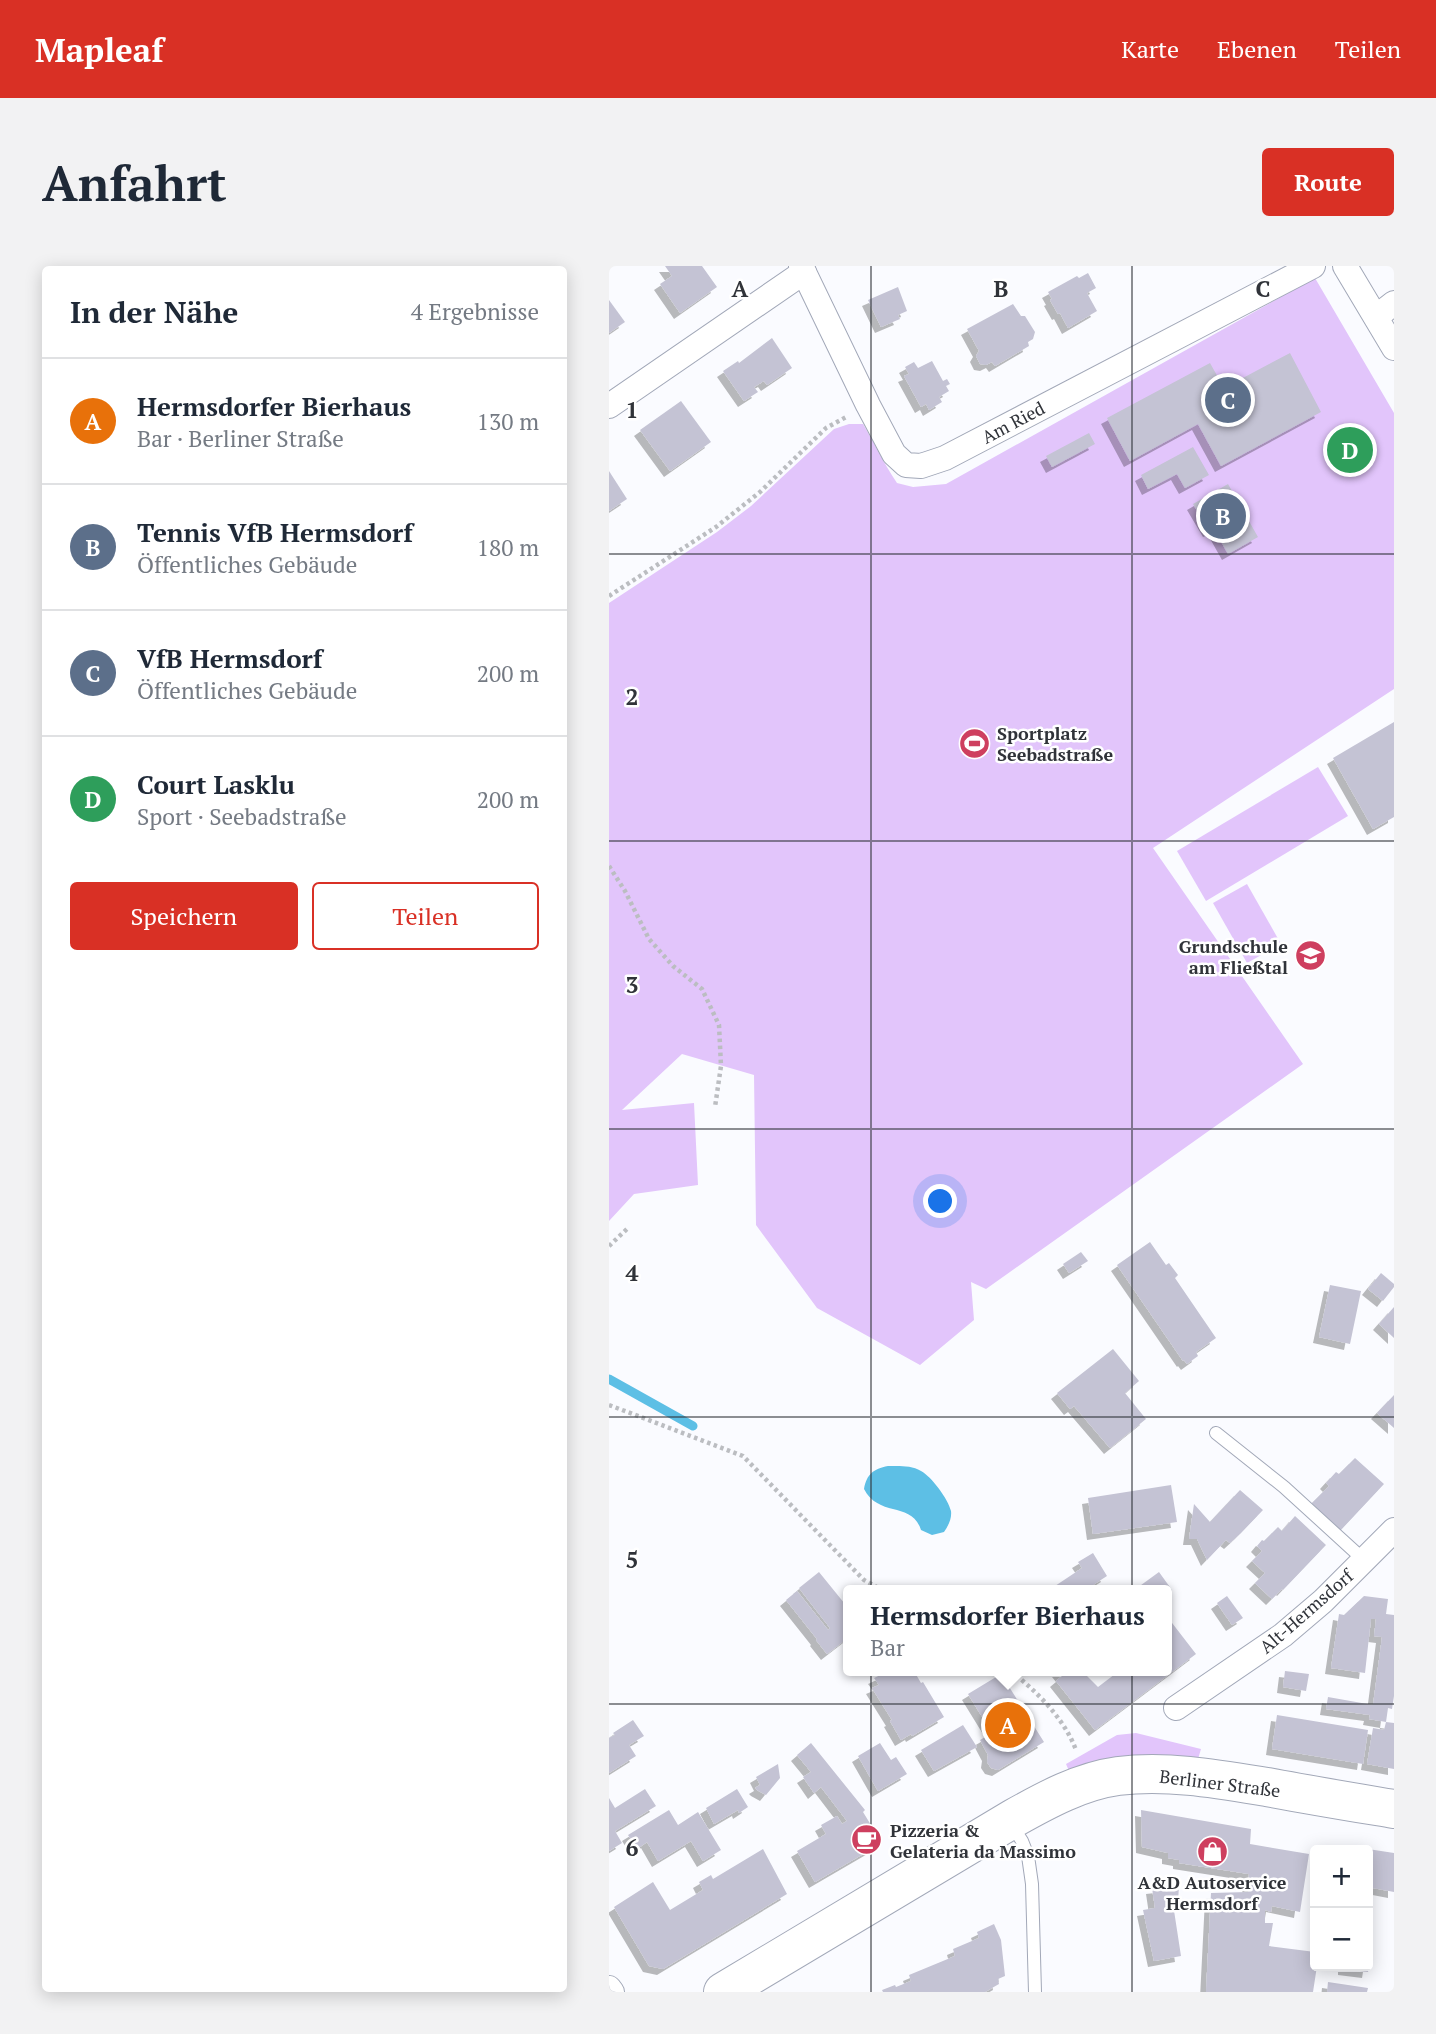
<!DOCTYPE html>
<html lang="de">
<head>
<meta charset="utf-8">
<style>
  :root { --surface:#fff; --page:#f2f2f3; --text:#1f2937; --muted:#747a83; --line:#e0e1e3; --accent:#d93025 }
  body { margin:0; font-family:"PT Serif",serif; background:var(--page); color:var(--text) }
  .controls { position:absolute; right:21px; bottom:21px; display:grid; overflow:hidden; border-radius:7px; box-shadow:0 4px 18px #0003 }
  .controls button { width:63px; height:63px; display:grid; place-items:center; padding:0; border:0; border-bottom:2px solid var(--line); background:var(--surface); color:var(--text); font:35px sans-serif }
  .you { position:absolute; left:332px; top:936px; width:24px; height:24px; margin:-18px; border:5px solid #fff; border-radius:50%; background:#1a73e8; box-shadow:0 0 0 10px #1a73e833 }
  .badge { display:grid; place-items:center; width:46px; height:46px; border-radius:50%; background:var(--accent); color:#fff; font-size:23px; font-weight:700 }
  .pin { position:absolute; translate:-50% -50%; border:4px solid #fff; box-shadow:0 2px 7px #0006 }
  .popup { position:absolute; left:234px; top:1319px; width:329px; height:91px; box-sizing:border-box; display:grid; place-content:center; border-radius:7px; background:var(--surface); filter:drop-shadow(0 2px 5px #0005); font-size:23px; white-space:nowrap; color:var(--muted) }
  .popup b { font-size:26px; color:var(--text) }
  .popup::after { content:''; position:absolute; left:50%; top:100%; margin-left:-14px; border:14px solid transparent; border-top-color:var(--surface) }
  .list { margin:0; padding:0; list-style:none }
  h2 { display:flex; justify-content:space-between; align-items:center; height:91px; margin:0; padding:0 28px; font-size:30px }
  h2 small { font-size:23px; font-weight:400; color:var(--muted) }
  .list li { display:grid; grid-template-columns:46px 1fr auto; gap:21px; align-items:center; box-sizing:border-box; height:126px; padding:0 28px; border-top:2px solid var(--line) }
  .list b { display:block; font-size:26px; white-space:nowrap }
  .list p { margin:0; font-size:23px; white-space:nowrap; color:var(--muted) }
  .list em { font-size:23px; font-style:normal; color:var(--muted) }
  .actions { display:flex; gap:14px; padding:21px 28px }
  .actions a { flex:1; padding:16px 0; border:2px solid var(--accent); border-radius:7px; text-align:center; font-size:24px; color:var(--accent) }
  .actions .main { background:var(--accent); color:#fff }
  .map { position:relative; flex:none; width:785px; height:1726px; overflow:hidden; border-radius:7px }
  header { display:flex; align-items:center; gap:42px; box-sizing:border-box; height:98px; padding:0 35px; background:var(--accent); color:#fff }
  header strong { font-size:33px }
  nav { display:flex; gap:38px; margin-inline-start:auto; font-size:24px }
  .intro { display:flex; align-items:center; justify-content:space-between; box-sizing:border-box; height:168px; padding:0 42px }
  h1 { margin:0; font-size:49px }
  .button { padding:18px 32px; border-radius:7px; background:var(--accent); color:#fff; font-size:24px; font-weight:700 }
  main { display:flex; gap:42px; padding:0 42px }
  aside { flex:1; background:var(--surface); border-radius:7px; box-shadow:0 4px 18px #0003 }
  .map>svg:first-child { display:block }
  .green { fill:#e2c5fb }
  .water { fill:#5dbfe5 }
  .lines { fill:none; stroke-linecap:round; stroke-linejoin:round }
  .stream { stroke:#5dbfe5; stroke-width:9 }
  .building { fill:#c4c3d4; filter:url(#shadow) }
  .lane-casing { stroke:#a2a8b8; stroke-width:14 }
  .street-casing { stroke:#a2a8b8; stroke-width:26 }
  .primary-casing { stroke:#a2a8b8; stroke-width:40 }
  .path { stroke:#bbbdc1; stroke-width:4.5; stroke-dasharray:3.5 3.5; stroke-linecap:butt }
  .lane { stroke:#fff; stroke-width:12 }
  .street { stroke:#fff; stroke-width:24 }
  .primary { stroke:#fff; stroke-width:38 }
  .grid { fill:none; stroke:#303339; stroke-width:2; stroke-opacity:0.55 }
  .labels { text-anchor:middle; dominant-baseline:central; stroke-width:5; stroke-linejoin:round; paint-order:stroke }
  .street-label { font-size:18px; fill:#303339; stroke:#fff }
  .poi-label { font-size:18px; font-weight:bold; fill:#303339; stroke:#fff; text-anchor:start }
  .grid-label { font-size:23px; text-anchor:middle; font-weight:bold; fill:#303339; stroke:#fff; stroke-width:5; stroke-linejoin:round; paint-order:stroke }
</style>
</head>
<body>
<header>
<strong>Mapleaf</strong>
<nav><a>Karte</a><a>Ebenen</a><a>Teilen</a></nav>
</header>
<div class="intro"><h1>Anfahrt</h1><a class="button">Route</a></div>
<main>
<aside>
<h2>In der Nähe<small>4 Ergebnisse</small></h2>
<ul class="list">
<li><span class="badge" style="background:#e8710a">A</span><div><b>Hermsdorfer Bierhaus</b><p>Bar · Berliner Straße</p></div><em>130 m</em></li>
<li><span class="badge" style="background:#5c6f8a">B</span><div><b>Tennis VfB Hermsdorf</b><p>Öffentliches Gebäude</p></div><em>180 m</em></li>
<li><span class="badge" style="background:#5c6f8a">C</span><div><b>VfB Hermsdorf</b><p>Öffentliches Gebäude</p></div><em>200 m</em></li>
<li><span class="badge" style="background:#2e9e5b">D</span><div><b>Court Lasklu</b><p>Sport · Seebadstraße</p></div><em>200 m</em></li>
</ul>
<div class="actions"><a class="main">Speichern</a><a>Teilen</a></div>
</aside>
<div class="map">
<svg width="785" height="1726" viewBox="0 0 785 1726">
  <defs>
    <filter id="shadow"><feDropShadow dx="-6" dy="6" stdDeviation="0" flood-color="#0004"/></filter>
  </defs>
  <rect width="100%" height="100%" fill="#fafbff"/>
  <!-- green -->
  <g class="green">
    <path d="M706,12L785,147V423L544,582L694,798L377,1023L362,1016L365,1054L311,1099L208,1042L147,959L145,809L73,788L13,844L85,837L89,919L25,928L0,955V337L108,266L142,240L225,163L240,158H254C266,178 275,198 288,217L304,221L337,218Z"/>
    <path d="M709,501L739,550L597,635L568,585Z"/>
    <path d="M638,618L672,678L638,697L604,637Z"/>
    <path d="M527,1467L592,1483L589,1493L538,1489L497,1494L460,1505L457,1498L508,1469Z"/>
  </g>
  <!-- water -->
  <path class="water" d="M279,1200C290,1200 302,1199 312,1205C323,1211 339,1233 342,1245C343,1253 339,1260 335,1266L323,1269L312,1264C303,1235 270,1252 255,1223C258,1208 264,1203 279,1200Z"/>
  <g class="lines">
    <!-- stream -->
    <path class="stream" d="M0,1113L84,1160"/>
  </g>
  <!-- building -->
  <g class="building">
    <path d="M56,0H93L108,21L71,47L51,18L63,10Z"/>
    <path d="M479,7L487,22L478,27L488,45L459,62L451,47L449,48L441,34L443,33L439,26L468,10L470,12Z"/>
    <path d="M289,21L298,45L289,49L291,53L272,61L259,34Z"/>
    <path d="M0,34L16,56L0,67Z"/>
    <path d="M404,38L412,50H416L426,66L424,73L419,76L420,80L386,100L383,96L377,99L371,98L367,90L370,85L358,63Z"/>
    <path d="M163,72L183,102L158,119L155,115L145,121L149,126L135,135L114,105L129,95L130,97Z"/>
    <path d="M681,87L712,146L612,200L589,158L521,195L498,152L601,97L615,122Z"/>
    <path d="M323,95L334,115L338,113L341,118L337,120L340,125L330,131L333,136L320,144L317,138L312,141L295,110L300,108L296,101L305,96L309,102Z"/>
    <path d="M72,135L102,176L61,205L31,164Z"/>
    <path d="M480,167L486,178L443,201L437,190Z"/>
    <path d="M584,181L600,209L576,222L568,208L539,223L532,209Z"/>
    <path d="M0,205L18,233L0,245Z"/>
    <path d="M619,218L649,271L619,288L605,263L600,265L584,238Z"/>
    <path d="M785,456V551L764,563L724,492Z"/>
    <path d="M541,976L557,999L560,997L569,1009L566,1012L607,1072L587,1086L589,1090L578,1098L575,1094L574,1095L508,999Z"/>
    <path d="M472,986L479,995L460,1007L454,998Z"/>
    <path d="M772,1007L785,1018V1021L774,1035L759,1023Z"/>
    <path d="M721,1019L752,1025L741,1078L710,1071Z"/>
    <path d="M785,1041V1072L770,1058Z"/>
    <path d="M504,1083L530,1115L516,1127L537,1153L501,1182L465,1140L461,1143L448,1127Z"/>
    <path d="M785,1129V1162L768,1147Z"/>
    <path d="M746,1192L775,1218L731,1265L703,1237L720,1220L717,1217L727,1206L730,1208Z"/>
    <path d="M562,1219L568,1256L484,1268L479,1232Z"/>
    <path d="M631,1224L654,1244L632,1267L621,1277L617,1274L598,1294L588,1273H580L585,1238L601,1256Z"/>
    <path d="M686,1250L717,1279L674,1324L673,1323L663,1333L646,1317L656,1307L643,1295L653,1285L648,1280L653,1274L655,1275L669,1261L673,1265Z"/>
    <path d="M484,1287L498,1310L484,1319L487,1324H440L473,1302L469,1296Z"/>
    <path d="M210,1306L240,1343V1371L218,1388L207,1374L208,1373L177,1334L188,1325L219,1364L221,1362L190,1322Z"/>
    <path d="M550,1306L563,1324L558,1328V1324H521L525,1321L528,1322Z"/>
    <path d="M618,1330L634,1352L623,1359L608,1337Z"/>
    <path d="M755,1330L779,1333L777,1348L785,1349V1430L783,1443L779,1442L777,1456L760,1453L761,1449L717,1443L719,1431L764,1439L773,1371L765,1370L767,1353H762L756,1407L722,1402L730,1348L735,1349Z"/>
    <path d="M560,1353L587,1388L486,1464L447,1415L453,1410L449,1405H473L489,1421L510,1405H558V1355Z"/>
    <path d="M280,1405H305L312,1417L314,1416L335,1451L303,1470L302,1468L292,1474L281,1455L283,1454L263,1422L270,1419L265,1412Z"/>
    <path d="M676,1405L700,1408L697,1425L674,1421Z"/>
    <path d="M392,1408L435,1476L389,1504L382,1502L378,1496L379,1489L371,1474L383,1467L359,1428Z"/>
    <path d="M668,1449L759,1464L754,1498L663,1483Z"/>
    <path d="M24,1454L35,1470L20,1479L27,1490L0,1507V1472L6,1469L4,1467Z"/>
    <path d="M777,1456L785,1457V1503L758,1498L764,1462L775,1464Z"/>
    <path d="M354,1459L368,1481L325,1505L312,1484Z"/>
    <path d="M202,1477L256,1544L254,1546L273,1577L206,1616L188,1585L217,1568L212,1559L228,1550L233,1558L238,1555L212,1521L205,1527L194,1511L202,1506L188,1489Z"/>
    <path d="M271,1477L282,1494L287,1491L298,1508L269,1525L249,1490Z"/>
    <path d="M169,1498L171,1512L157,1529L148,1524L146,1522L151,1519L147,1511Z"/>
    <path d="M36,1523L47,1540L6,1565L13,1577L0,1585V1532L6,1542Z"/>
    <path d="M128,1523L139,1541L130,1547L129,1544L105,1558L97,1542Z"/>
    <path d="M60,1544L69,1559L89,1546L112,1584L94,1595L82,1575L49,1595L38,1576L28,1583L19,1569Z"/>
    <path d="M532,1544L642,1563L641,1578L700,1588L691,1646L663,1640L662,1646L656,1644V1657H664L660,1680L706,1686V1700H708L704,1726H597L602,1627L639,1626L640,1608L570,1597V1594L559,1592V1587L533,1581Z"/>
    <path d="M154,1583L178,1628L54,1703L40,1700L5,1641L44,1616L61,1644L94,1624L90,1616L102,1609L104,1613Z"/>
    <path d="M759,1583L785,1587V1626L759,1621Z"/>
    <path d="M570,1619L569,1637L564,1638L572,1690L545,1695L534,1644L546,1642L543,1622Z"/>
    <path d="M385,1658L392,1674L396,1710L389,1713L390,1718L376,1726H274L273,1724L286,1719L287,1721L302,1715L300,1709L346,1690L344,1683L370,1672L368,1666Z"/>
    <path d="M735,1700H760L759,1706L735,1703Z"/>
    <path d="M719,1716L759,1722L758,1726H718Z"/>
  </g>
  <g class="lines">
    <defs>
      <g id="lane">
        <path d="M607,1167L675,1221L755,1294"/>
        <path d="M402,1558L413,1575L419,1590L423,1618L426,1726"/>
      </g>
      <g id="street">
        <path d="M192,0L259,139L285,188L297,199L312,200L336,192L704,0"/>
        <path d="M736,0L785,82"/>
        <path d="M767,51L785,37"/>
        <path d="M0,140L195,6"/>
        <path d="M567,1442L674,1369L714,1335L785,1264"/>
        <path d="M0,1722L3,1726"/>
      </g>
      <path id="primary" d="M114,1726L405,1552C437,1534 472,1515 509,1510C559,1504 609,1513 658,1521C700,1529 743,1536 785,1543"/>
    </defs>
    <!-- lane casing -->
    <use href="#lane" class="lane-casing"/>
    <!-- street casing -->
    <use href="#street" class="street-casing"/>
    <!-- primary casing -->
    <use href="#primary" class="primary-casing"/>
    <!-- path -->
    <g class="path">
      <path d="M0,330L107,261L151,226L217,162L239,150"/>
      <path d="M0,600L16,625L40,673L64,700L93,723L110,759L112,800L106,841"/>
      <path d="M0,980L19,962"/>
      <path d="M0,1139L134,1190L255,1314L273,1324"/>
      <path d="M402,1405C428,1426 455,1452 467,1484"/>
    </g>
    <!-- lane -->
    <use href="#lane" class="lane"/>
    <!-- street -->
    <use href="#street" class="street"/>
    <!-- primary -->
    <use href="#primary" class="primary"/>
  </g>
  <!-- grid -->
  <path class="grid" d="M262,0V1726M523,0V1726M0,288H785M0,575H785M0,863H785M0,1151H785M0,1438H785"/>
  <!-- icons -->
  <defs>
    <symbol id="stadium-disc" viewBox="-11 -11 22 22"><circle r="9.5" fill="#ce3f5f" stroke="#fff"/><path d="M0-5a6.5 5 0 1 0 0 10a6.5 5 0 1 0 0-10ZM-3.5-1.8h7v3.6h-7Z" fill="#fff"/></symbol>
    <symbol id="school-disc" viewBox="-11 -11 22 22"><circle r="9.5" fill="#ce3f5f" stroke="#fff"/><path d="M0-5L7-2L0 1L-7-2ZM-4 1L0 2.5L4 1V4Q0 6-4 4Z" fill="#fff"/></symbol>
    <symbol id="cafe-disc" viewBox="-11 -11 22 22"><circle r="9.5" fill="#ce3f5f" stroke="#fff"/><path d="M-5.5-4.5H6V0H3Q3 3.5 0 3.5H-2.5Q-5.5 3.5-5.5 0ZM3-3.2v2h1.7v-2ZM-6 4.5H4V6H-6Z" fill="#fff"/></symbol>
    <symbol id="shop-disc" viewBox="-11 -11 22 22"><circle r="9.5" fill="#ce3f5f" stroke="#fff"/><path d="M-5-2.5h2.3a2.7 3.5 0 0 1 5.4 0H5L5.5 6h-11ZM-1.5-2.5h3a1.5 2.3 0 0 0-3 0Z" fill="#fff"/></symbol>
  </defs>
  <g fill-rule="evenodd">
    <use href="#stadium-disc" x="348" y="460" width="35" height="35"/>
    <use href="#school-disc" x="684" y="672" width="35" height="35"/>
    <use href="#cafe-disc" x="240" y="1556" width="35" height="35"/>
    <use href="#shop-disc" x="586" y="1568" width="35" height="35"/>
  </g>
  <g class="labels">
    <!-- street labels -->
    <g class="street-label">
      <text transform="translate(404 156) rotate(-28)">Am Ried</text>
      <text transform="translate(697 1345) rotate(-41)">Alt-Hermsdorf</text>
      <text transform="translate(611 1517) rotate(7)">Berliner Straße</text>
    </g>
    <!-- poi labels -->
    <g class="poi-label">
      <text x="388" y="467">Sportplatz<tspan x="388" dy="21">Seebadstraße</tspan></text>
      <text x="679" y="680" text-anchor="end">Grundschule<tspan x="679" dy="21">am Fließtal</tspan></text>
      <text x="281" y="1564">Pizzeria &amp;<tspan x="281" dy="21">Gelateria da Massimo</tspan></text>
      <text x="603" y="1616" text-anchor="middle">A&amp;D Autoservice<tspan x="603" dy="21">Hermsdorf</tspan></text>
    </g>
  </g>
  <g class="grid-label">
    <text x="131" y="31">A</text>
    <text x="392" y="31">B</text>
    <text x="654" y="31">C</text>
    <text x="23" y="152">1</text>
    <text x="23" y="439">2</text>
    <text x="23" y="727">3</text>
    <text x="23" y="1015">4</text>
    <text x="23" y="1302">5</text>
    <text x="23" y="1590">6</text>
  </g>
</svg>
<div class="controls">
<button>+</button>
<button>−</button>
</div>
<div class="you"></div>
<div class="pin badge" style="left:399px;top:1459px;background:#e8710a">A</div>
<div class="popup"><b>Hermsdorfer Bierhaus</b>Bar</div>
<div class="pin badge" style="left:614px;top:250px;background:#5c6f8a">B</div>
<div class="pin badge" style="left:619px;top:134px;background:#5c6f8a">C</div>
<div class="pin badge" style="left:741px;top:184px;background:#2e9e5b">D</div>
</div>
</main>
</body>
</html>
